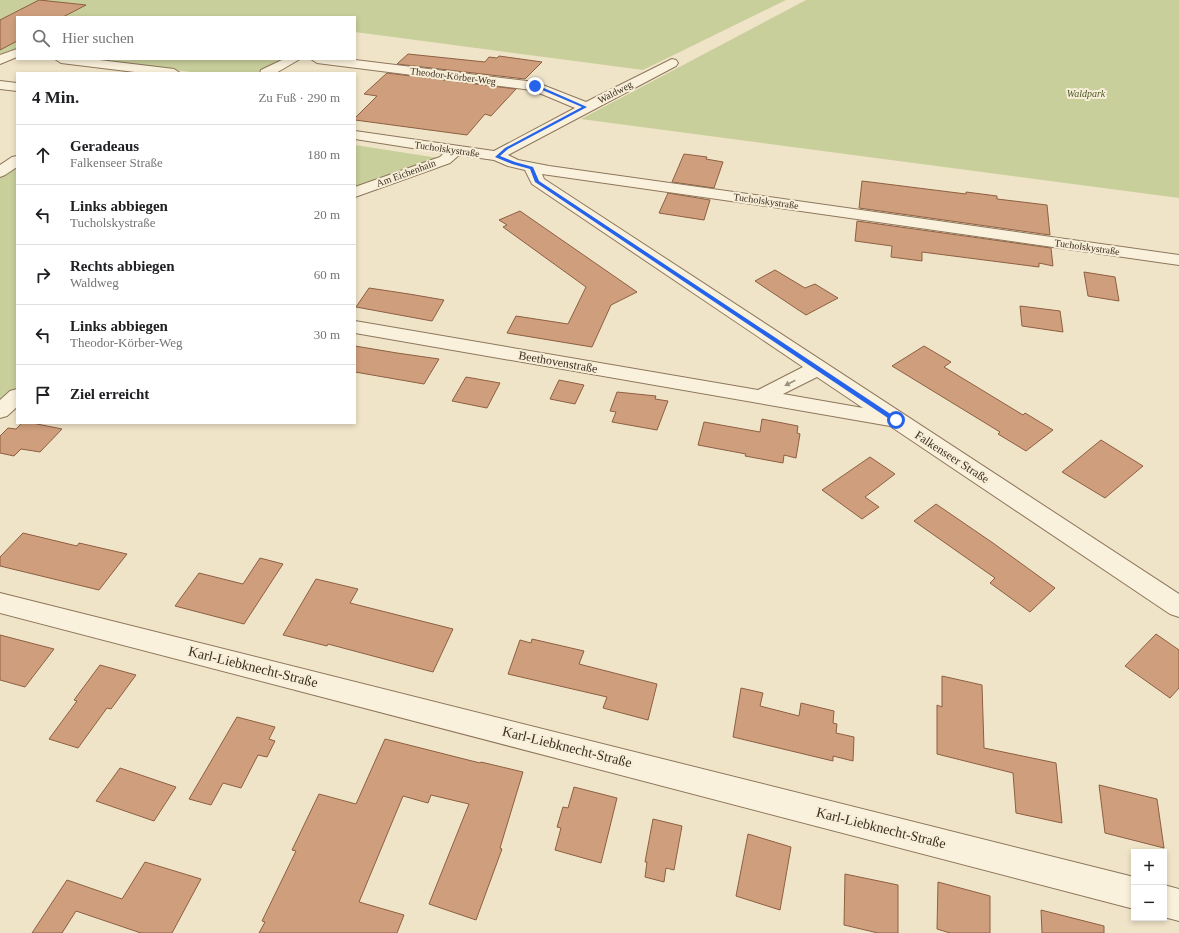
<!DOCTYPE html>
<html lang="de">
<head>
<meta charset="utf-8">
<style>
  :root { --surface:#fff; --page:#f2f2f2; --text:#202124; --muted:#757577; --line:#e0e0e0 }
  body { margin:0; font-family:"Times New Roman",serif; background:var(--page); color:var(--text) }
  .controls { position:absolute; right:12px; bottom:12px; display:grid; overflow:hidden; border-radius:0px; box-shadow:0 2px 6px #0003 }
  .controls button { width:36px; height:36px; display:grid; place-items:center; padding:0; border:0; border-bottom:1px solid var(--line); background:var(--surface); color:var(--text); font:20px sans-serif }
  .stop { position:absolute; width:12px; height:12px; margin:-9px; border:3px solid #2563eb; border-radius:50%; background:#fff }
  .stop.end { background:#2563eb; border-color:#fff; box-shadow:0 1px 4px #0008 }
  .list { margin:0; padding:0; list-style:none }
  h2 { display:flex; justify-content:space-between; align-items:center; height:52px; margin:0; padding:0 16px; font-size:17px }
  h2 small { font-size:13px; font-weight:400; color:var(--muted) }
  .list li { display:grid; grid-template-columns:26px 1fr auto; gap:12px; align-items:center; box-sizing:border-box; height:60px; padding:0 16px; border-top:1px solid var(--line) }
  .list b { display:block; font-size:15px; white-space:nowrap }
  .list p { margin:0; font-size:13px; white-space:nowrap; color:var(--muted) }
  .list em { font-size:13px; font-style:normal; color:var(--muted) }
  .icon { flex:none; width:22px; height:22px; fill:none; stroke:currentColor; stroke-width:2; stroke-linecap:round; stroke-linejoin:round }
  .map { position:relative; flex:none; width:1179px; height:933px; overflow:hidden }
  .search { position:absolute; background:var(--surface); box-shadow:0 2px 6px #0003; left:16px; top:16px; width:340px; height:44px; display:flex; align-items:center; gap:10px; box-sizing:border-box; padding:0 14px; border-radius:0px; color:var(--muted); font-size:15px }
  .panel { position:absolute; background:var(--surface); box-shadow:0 2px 6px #0003; left:16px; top:72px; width:340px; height:352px; border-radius:0px }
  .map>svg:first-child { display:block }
  .green { fill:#c9cf9b }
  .building { fill:#cf9f7d; stroke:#8d5f41 }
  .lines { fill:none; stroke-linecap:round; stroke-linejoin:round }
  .minor-casing { stroke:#8d765c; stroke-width:2 }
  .minor { fill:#faf1dc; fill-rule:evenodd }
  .oneway { fill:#9c907e }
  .route { fill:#2563eb }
  .labels { text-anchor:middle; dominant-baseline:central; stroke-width:4; stroke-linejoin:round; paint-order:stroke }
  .far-street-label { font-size:10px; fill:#3d2e20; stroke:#f7eed8 }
  .far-park-label { font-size:10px; font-style:italic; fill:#4d5a26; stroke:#f7eed8 }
  .street-label { font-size:12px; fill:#3d2e20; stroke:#f7eed8 }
  .near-street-label { font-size:14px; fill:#3d2e20; stroke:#f7eed8 }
</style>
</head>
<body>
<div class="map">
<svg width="1179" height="933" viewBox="0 0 1179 933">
  <rect width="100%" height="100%" fill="#f0e4c8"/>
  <!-- green -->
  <g class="green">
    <path d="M0,0H786L643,70L355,32V17H17V50H11L0,55Z"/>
    <path d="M806,0H1179V198L581,119Z"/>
    <path d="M87,59H286L259,73H199Z"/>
    <path d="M355,145L445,159L355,192Z"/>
    <path d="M17,160V390L0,406V172Z"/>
  </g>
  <!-- building -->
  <g class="building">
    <path d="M39,0L86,5L63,17H17V41L0,50V20Z"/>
    <path d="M408,54L485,62L489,57L497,58L499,56L542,62L525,79L397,64Z"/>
    <path d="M387,73L516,89L491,116L485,114L467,135L355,120V118L377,96L364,94Z"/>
    <path d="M684,154L707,157L706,159L723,162L714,188L672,182Z"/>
    <path d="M862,181L966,194V192L997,196V199L1047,205L1050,235L859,208Z"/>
    <path d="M668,193L710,200L704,220L659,213Z"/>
    <path d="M520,211L637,292L611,305L592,347L507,333L516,316L568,324L586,287L503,227L507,225L499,220Z"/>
    <path d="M857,221L1051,248L1053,266L1039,263V267L922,252V261L891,257L892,246L855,241Z"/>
    <path d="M775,270L805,288L815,284L838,298L806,315L755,281Z"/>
    <path d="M1084,272L1115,277L1119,301L1088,296Z"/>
    <path d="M369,288L409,294L444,300L432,321L356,307Z"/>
    <path d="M1020,306L1060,311L1063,332L1022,326Z"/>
    <path d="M355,346L397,353L439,359L424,384L355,372Z"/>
    <path d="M924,346L951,362L944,367L1023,415L1025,413L1053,430L1026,451L998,434L1000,432L892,366Z"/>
    <path d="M466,377L500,383L487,408L452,401Z"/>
    <path d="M559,380L584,385L575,404L550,399Z"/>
    <path d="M617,392L656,396L655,399L668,401L657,430L612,422L616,412L610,411Z"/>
    <path d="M762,419L798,426L797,433L800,434L796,458L784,455L783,463L745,456L746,454L698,445L704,422L760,432Z"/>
    <path d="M22,423H32L62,429L40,452L21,449L14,456L0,453V436L8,428L16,429Z"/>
    <path d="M1101,440L1143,466L1105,498L1062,472Z"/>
    <path d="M870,457L895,474L865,497L879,507L862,519L822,490Z"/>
    <path d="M936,504L993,543L1055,588L1030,612L990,583L995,578L914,521Z"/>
    <path d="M23,533L77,546L79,543L127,554L99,590L0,566V557Z"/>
    <path d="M260,558L283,564L244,624L175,606L199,573L243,584Z"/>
    <path d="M316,579L358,589L350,603L453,629L433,672L328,644L327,646L283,635Z"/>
    <path d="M1156,634L1179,650V688L1170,698L1125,666Z"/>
    <path d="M0,635L54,649L25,687L0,680Z"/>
    <path d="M532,639L584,651L579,664L657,684L648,720L603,708L607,697L508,674L520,640L531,643Z"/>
    <path d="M100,665L136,675L111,709L107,708L78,748L49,739L77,701L74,700Z"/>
    <path d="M942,676L982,685L984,748L1056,763L1062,823L1016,813L1013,773L937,754V705L942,707Z"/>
    <path d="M741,688L763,693L760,706L799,716L801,703L834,711L833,723L837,724L836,733L854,737L853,761L833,756V761L733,737Z"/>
    <path d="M237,717L275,727L269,739L275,741L267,757L258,755L241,788L223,783L211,805L189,799Z"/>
    <path d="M385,739L480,763L481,762L523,772L500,848L502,849L476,920L429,904L469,804L431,795L428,803L403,796L359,902L404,915L397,933H259L265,922L262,921L296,851L292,850L319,794L356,804Z"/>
    <path d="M120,768L176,787L154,821L96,801Z"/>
    <path d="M1099,785L1157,799L1164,848L1105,833Z"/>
    <path d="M574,787L617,798L601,863L555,850L561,828L557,827L563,807L568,808Z"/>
    <path d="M653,819L682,826L674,870L666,868L664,882L645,877L647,862H645Z"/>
    <path d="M748,834L791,847L780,910L736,896Z"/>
    <path d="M145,862L201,879L172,933H141L76,911L62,933H32L67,880L122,899Z"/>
    <path d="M845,874L898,885V933H878L844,925Z"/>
    <path d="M938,882L990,896V933H950L937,929Z"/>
    <path d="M1041,910L1104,926V933H1042Z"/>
  </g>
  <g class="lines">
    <defs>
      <g id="minor">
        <path d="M17,49V57L0,64V55Z"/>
        <path d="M55,59H91L174,69L180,73H143L61,63Z"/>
        <path d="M284,59H300L276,73H260L261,70Z"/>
        <path d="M311,59H347L535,82L586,102L672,59L676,60L678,63L676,66L508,155L518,160L549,166L1179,255V265L542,174L544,179L1179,594V617L1170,614L890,426L355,333V321L758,390L803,367L532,184L525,170L508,166L494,160L459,155L450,163L355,197V187L440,157L444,153L355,139V131L494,151L575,108L532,90L317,63ZM817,377L863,408L783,394Z"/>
        <path d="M0,81L17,83V91L0,89Z"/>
        <path d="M17,156V167L5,175L0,177V165L12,157Z"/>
        <path d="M17,389V407L7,416L0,418V400L10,391Z"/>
        <path d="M0,593L1134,877V909L0,613Z"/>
        <path d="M1164,885L1179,889V921L1164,917Z"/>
      </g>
    </defs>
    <!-- minor casing -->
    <use href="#minor" class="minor-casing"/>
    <!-- minor -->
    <use href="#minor" class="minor"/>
  </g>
  <!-- one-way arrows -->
  <defs><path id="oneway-solid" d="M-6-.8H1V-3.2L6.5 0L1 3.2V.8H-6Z"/></defs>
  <use class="oneway" href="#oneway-solid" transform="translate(790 383) rotate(153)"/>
  <!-- route -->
  <path class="route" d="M537,85L587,107L508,149L500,156L515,162L533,167L539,181L898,419V422H894L535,182L530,169L512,164L495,157L505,148L582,107L533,86Z"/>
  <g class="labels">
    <!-- far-street labels -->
    <g class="far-street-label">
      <text transform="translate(453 76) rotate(7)">Theodor-Körber-Weg</text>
      <text transform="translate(615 92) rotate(-27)">Waldweg</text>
      <text transform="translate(447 149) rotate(8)">Tucholskystraße</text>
      <text transform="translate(406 173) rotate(-20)">Am Eichenhain</text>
      <text transform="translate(766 201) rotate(8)">Tucholskystraße</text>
      <text transform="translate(1087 247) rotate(8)">Tucholskystraße</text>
    </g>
    <!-- far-park labels -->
    <g class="far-park-label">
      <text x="1086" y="93">Waldpark</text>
    </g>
    <!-- street labels -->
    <g class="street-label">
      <text transform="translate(558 362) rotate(10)">Beethovenstraße</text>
      <text transform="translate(952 457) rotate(33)">Falkenseer Straße</text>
    </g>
    <!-- near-street labels -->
    <g class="near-street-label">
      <text transform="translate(253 667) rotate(14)">Karl-Liebknecht-Straße</text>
      <text transform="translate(567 747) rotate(14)">Karl-Liebknecht-Straße</text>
      <text transform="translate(881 828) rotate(14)">Karl-Liebknecht-Straße</text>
    </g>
  </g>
</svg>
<div class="controls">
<button>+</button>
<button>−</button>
</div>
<div class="stop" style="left:896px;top:420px"></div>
<div class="stop end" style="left:535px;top:86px"></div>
<div class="search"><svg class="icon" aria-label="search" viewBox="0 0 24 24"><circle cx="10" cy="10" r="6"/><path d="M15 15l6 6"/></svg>Hier suchen</div>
<section class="panel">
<h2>4 Min.<small>Zu Fuß · 290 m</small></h2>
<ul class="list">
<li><svg class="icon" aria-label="ahead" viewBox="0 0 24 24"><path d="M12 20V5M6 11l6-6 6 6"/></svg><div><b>Geradeaus</b><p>Falkenseer Straße</p></div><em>180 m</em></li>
<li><svg class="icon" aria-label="left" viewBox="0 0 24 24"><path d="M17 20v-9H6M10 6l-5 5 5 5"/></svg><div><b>Links abbiegen</b><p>Tucholskystraße</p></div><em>20 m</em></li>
<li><svg class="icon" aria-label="right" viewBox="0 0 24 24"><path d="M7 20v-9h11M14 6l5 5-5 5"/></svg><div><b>Rechts abbiegen</b><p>Waldweg</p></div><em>60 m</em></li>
<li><svg class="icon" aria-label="left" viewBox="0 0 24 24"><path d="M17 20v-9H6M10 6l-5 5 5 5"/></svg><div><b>Links abbiegen</b><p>Theodor-Körber-Weg</p></div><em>30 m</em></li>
<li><svg class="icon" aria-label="arrive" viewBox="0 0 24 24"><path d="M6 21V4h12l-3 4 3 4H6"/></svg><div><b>Ziel erreicht</b></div></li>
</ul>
</section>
</div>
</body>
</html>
